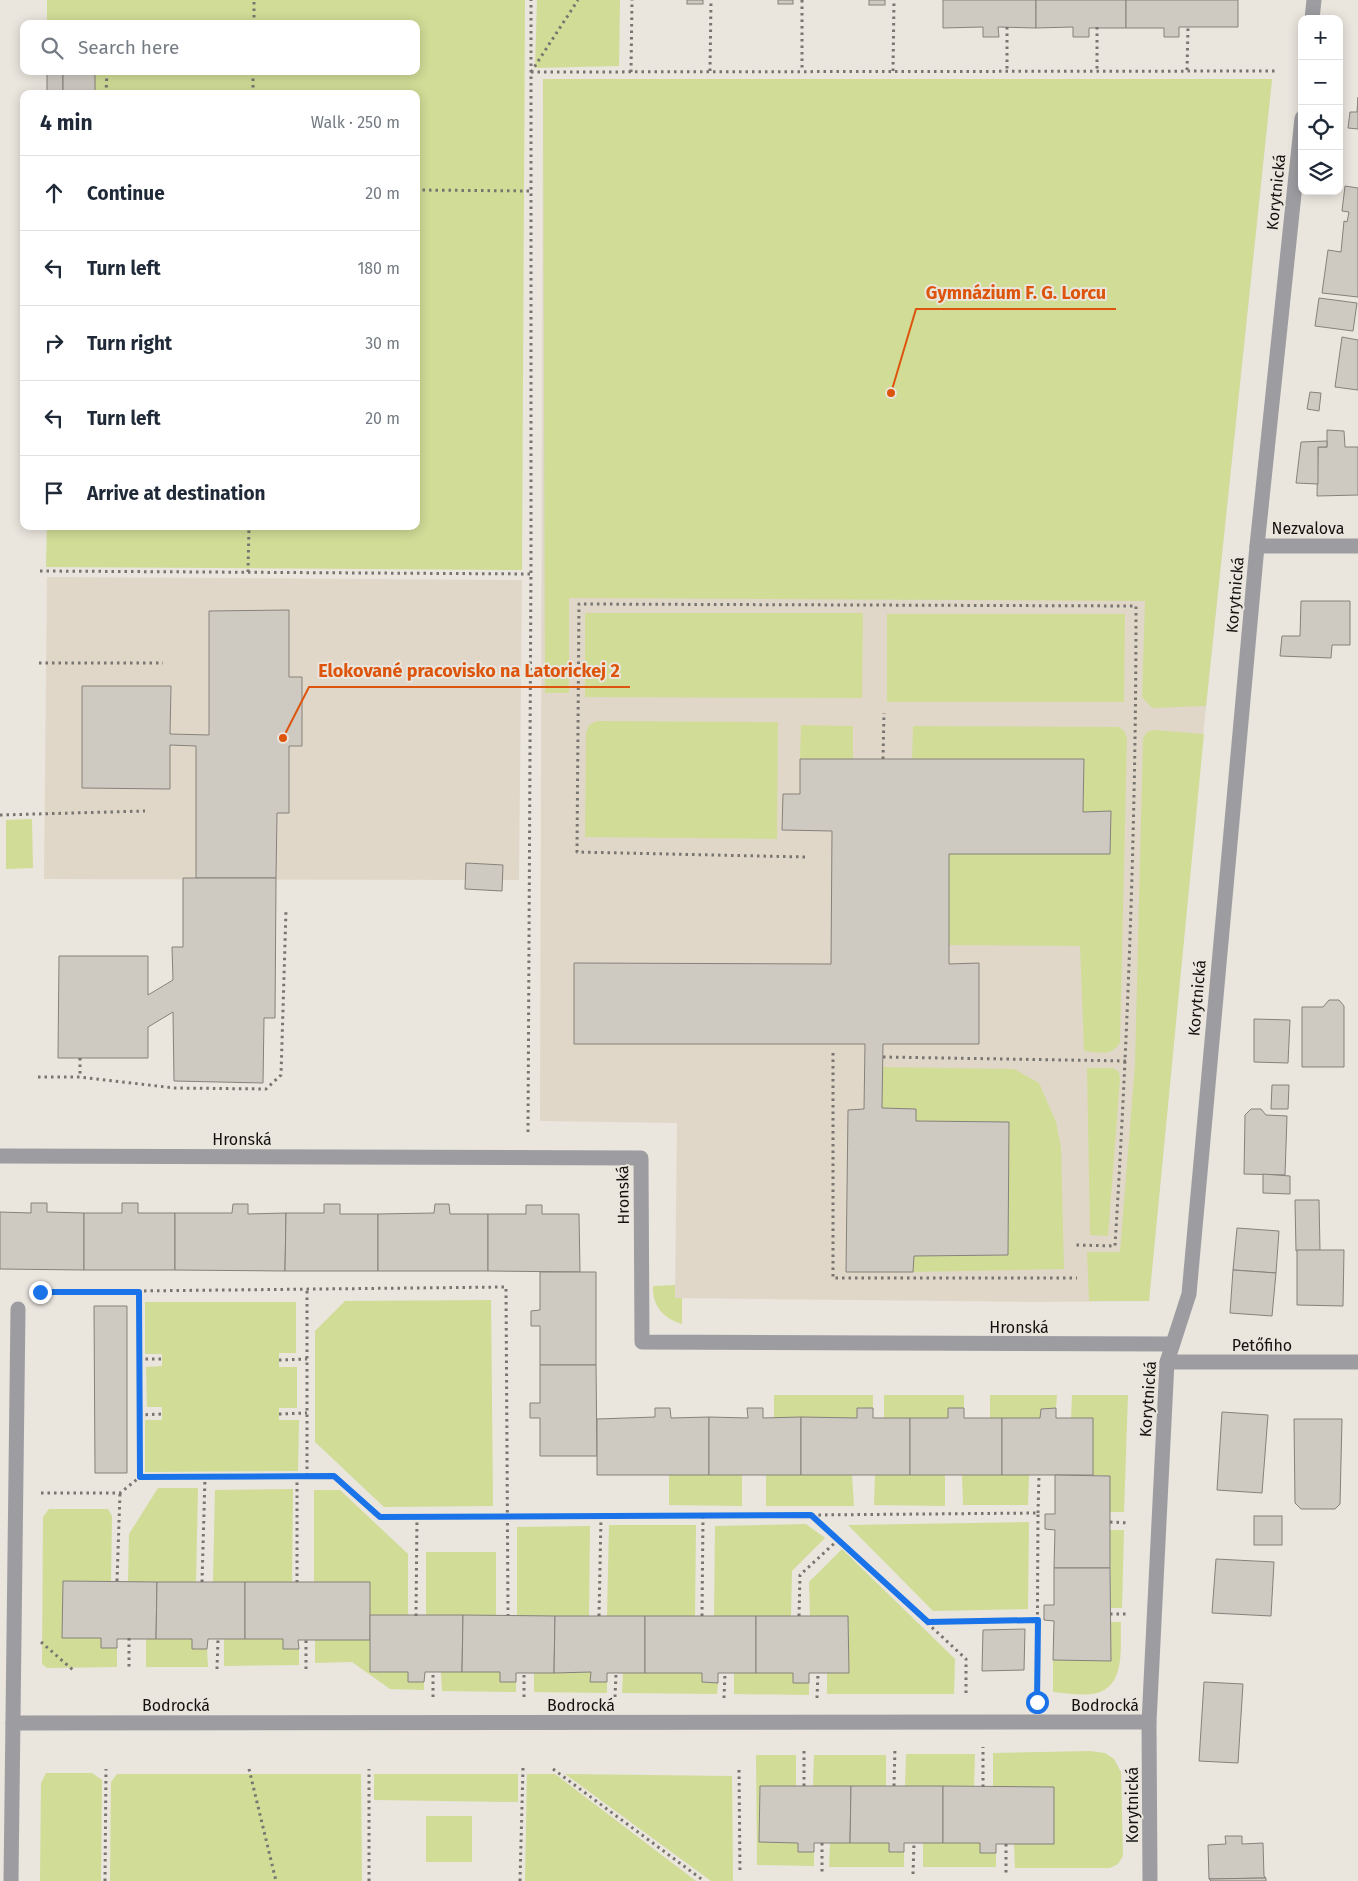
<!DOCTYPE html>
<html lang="en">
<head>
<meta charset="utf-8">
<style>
  :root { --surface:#fff; --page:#f6f6f7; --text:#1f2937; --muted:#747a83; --line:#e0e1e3 }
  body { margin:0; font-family:"Fira Sans",sans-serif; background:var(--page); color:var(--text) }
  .controls { position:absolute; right:15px; top:15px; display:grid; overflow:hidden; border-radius:10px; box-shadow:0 2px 12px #0003 }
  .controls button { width:45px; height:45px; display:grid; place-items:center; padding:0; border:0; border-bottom:1px solid var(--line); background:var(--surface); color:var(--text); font:25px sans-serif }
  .stop { position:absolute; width:15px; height:15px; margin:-11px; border:4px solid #1a73e8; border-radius:50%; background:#fff }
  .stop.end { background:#1a73e8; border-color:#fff; box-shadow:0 1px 5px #0008 }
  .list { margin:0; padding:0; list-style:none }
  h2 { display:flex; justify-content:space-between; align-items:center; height:65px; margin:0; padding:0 20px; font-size:21px }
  h2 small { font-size:16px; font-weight:400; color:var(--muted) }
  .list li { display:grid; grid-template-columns:32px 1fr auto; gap:15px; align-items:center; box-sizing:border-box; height:75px; padding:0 20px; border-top:1px solid var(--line) }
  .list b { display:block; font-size:19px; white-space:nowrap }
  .list em { font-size:16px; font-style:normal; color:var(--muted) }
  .icon { flex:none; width:28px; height:28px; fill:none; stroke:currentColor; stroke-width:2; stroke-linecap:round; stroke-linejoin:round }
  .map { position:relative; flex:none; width:1358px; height:1881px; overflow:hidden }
  .search { position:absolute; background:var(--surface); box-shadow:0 2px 12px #0003; left:20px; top:20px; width:400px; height:55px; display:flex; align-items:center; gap:12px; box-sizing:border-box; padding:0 18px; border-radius:10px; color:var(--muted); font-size:19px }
  .panel { position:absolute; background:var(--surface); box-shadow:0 2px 12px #0003; left:20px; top:90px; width:400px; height:440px; border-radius:10px }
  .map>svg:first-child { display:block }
  .built { fill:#e0d7c9 }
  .green { fill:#d1dc97 }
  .building { fill:#cec9c1; stroke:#86827b }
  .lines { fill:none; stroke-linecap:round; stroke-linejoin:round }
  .path { stroke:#787570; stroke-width:3; stroke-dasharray:2.5 4; stroke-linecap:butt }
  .minor { stroke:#9d9da1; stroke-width:15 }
  .route { stroke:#1a73e8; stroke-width:6 }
  .labels { text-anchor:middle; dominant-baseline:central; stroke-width:4; stroke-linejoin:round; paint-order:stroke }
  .street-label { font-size:16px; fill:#13120f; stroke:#eae5dd }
  .leader { fill:none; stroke:#dd550c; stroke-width:2 }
  .callout-dot { fill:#dd550c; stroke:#eae5dd; stroke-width:2 }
  .callout-label { font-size:18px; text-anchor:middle; font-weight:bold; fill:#dd550c; stroke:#eae5dd; stroke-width:4; stroke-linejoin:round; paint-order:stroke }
</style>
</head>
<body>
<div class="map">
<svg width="1358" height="1881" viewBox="0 0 1358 1881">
  <rect width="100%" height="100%" fill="#eae5dd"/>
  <!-- built -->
  <g class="built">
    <path d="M543,79H1272L1206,706L1149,1301L1032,1302L675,1298L677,1123L540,1121Z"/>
    <path d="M47,577L522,580L519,880L44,879Z"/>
  </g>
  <!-- green -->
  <g class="green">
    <path d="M47,0H525L522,570L46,567L47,526H416V94H47V71H416V24H47Z"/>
    <path d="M537,0H620L619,66L535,68Z"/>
    <path d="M543,79H1272L1206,706L1152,708L1142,697L1145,601L569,598V693H545Z"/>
    <path d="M585,613H863L862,698L585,697Z"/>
    <path d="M887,614H1125L1124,702H887Z"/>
    <path d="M597,721L778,722L777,839L585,837L586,732L589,725Z"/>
    <path d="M801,725L853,726V759H800Z"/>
    <path d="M913,726L1119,727L1124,731L1127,738L1120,1042C1113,1057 1098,1052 1084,1051L1080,946L948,945L949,854H1110L1111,812H1083L1084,759L912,760Z"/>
    <path d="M1153,730L1204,734L1149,1301H1089L1087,1252H1120L1135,1064L1143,738L1147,732Z"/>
    <path d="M32,819L33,868L6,869V820Z"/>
    <path d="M883,1067L1014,1069L1039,1083L1056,1122L1061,1147L1064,1269L913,1272L914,1256L1008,1255L1009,1122L916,1121V1109L882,1108Z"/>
    <path d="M1087,1068H1113L1119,1072L1120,1079L1108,1236L1090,1235Z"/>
    <path d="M675,1285V1298H682V1324C664,1319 652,1306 653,1286Z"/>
    <path d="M491,1300L493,1506L384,1507L315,1442V1331L345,1301Z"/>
    <path d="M145,1302H296V1353H279V1367H297V1408H279V1420H299L298,1471L145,1472V1420H162V1407H147L146,1367L162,1366V1354H145Z"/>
    <path d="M774,1395H873V1408L857,1418H774Z"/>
    <path d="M884,1395H964V1408L948,1418H884Z"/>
    <path d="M990,1395H1057L1056,1408L1041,1409L1040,1418H990Z"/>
    <path d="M1072,1395H1128L1124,1512H1110V1476L1093,1475V1418H1071Z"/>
    <path d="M669,1475H742V1506L669,1505Z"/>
    <path d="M766,1475H852L854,1506H766Z"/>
    <path d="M875,1475H945V1506L874,1505Z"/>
    <path d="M962,1475H1029L1028,1505H963Z"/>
    <path d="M158,1488H198L196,1582H128L129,1534Z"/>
    <path d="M293,1489L292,1582H213L215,1490Z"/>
    <path d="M314,1490H340L408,1554V1616L370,1615L369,1582H314Z"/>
    <path d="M49,1509H108L112,1516L111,1581H63L62,1637L101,1638L102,1648H117V1667L47,1668L42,1664L43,1517Z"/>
    <path d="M1029,1522L1028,1609L933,1611L848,1525Z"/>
    <path d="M806,1524L825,1538L792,1571L791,1616H714L715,1526Z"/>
    <path d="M609,1525H696L695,1616H607Z"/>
    <path d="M590,1526L589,1616H517V1527Z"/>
    <path d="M1110,1530H1124L1122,1608H1111Z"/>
    <path d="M842,1549L955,1659L954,1694H827V1673H849L848,1616H810L809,1582Z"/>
    <rect x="426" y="1552" width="70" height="64"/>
    <path d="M1111,1622H1121C1120,1644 1126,1682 1100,1692C1087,1697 1067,1693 1053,1692V1660L1111,1661Z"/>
    <path d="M146,1639H192V1649H207L208,1667H146Z"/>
    <path d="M224,1639H283V1649H299V1665L224,1666Z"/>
    <path d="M315,1639L370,1640V1672H408V1682H424V1690L390,1689L352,1662L315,1663Z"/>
    <path d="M441,1672H500V1682H516V1692L442,1691Z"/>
    <path d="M591,1672V1682H607V1693L534,1692V1673Z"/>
    <path d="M623,1673H702V1682L718,1683L717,1694L622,1693Z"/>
    <path d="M734,1673H793V1683H809V1695L734,1694Z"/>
    <path d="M1090,1751L1105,1753L1114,1759L1121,1772L1123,1856L1118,1864L1110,1868H1015L1014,1844H1054V1787H993V1753Z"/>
    <path d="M906,1754H975L974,1786H905Z"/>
    <path d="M756,1755H796V1786H760L759,1842L798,1843V1852H814V1866L757,1865Z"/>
    <path d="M814,1755H886V1786H813Z"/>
    <path d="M46,1773H92L102,1780L101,1881H40L41,1783Z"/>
    <path d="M117,1774H361L362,1881H110L111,1782Z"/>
    <path d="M374,1774H518V1802L374,1800Z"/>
    <path d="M527,1774H555L696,1881H525Z"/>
    <path d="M565,1774L732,1776L733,1881H711Z"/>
    <rect x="426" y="1816" width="46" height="46"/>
    <path d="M830,1843H889V1852H904V1867H829Z"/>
    <path d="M923,1843H980V1853H996V1867H923Z"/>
  </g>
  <!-- building -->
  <g class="building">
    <rect x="687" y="0" width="16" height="4"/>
    <rect x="778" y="0" width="15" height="4"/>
    <rect x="869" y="0" width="16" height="5"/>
    <path d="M943,0H1036V28L998,27L999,37H983V27L943,28Z"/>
    <path d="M1036,0H1126V28H1089V37H1073V27L1036,28Z"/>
    <path d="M1126,0H1238V27H1179V37H1164V28H1126Z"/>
    <rect x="47" y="71" width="16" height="23"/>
    <rect x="63" y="71" width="32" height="23"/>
    <path d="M1358,97V129L1348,128L1350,112H1357Z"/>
    <path d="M1345,186L1358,188V297L1322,293L1328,250L1341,252L1344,221L1347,222L1349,212L1342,211Z"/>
    <path d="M1319,298L1357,303L1353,331L1315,326Z"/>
    <path d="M1342,337L1358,340V390L1335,387Z"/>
    <path d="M1310,392L1321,393L1319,411L1307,409Z"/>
    <path d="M1327,430L1344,431L1345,447H1358V495L1317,496L1318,447H1327Z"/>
    <path d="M1327,441V447H1318V484L1296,483L1301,442Z"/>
    <path d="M1301,601H1350V645H1332L1331,658L1280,656L1282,636H1300Z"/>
    <path d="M289,610V677H302V746H289V813H277L276,878H196V746L170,745V789L82,788V686H171L170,734L209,735V611Z"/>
    <path d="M800,759H1084L1083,812L1111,811L1110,854H949V964L979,963V1044H883L882,1108L916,1109V1121L1009,1122L1008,1255L914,1256L913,1272H846L848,1110L864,1109L865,1044H574V963L831,964L832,831L782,830L783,794H800Z"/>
    <path d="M466,863L503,865L502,891L465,889Z"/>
    <path d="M183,878H276L275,1018H264L263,1083L174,1081L173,1012L148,1027V1058H58L59,956H148V995L173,980L172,947H183Z"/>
    <path d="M1329,1000H1339L1344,1006V1067H1302V1007H1323Z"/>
    <path d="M1254,1019L1290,1020L1288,1063L1254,1062Z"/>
    <path d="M1272,1085H1289L1288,1109H1271Z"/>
    <path d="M1251,1109H1261L1266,1115L1287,1116L1285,1175L1244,1174L1245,1115Z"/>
    <path d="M1263,1174L1290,1176V1194L1263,1193Z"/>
    <path d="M1295,1200H1319L1320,1251H1296Z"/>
    <path d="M31,1203H47V1212L84,1213V1270L0,1269V1212L31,1213Z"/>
    <path d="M122,1203H138V1213H175V1270H84V1213H122Z"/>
    <path d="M233,1204H248V1214L286,1213L285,1271L175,1270V1213H232Z"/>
    <path d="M324,1204H340V1214H378V1271H285L286,1213H324Z"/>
    <path d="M435,1204H449L450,1214H488V1271H378V1214L434,1213Z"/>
    <path d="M526,1205H542V1214H579L580,1272L488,1271V1214H526Z"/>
    <path d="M1237,1228L1279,1231L1276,1273L1233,1270Z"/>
    <path d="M1297,1250H1344L1343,1306L1297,1305Z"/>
    <path d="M1233,1270L1276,1273L1272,1316L1230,1313Z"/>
    <path d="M540,1272H596V1365H540V1326H531V1311L540,1310Z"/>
    <path d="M94,1306H127V1473H95Z"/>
    <path d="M540,1365H596L597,1456H540V1418H530V1403H540Z"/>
    <path d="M655,1408H670L671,1418L709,1417V1475H597V1419L655,1417Z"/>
    <path d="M747,1408H763V1418L801,1417V1475H709V1417L748,1418Z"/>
    <path d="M857,1408H873V1418H910V1475H801V1417L857,1418Z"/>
    <path d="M948,1408H964V1418H1002V1475H910V1418H948Z"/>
    <path d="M1056,1408V1418H1093V1475H1002V1418H1040L1041,1409Z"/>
    <path d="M1222,1412L1268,1415L1262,1493L1217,1490Z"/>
    <path d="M1294,1419H1342L1340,1504L1335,1509H1301L1295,1503Z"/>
    <path d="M1055,1475L1110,1476V1568H1054L1055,1530L1045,1529V1514H1055Z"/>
    <rect x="1254" y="1516" width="28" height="29"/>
    <path d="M1216,1559L1274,1562L1271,1616L1212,1613Z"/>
    <path d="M1054,1568H1110L1111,1661L1053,1660L1054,1621L1044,1620V1605H1054Z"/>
    <path d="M63,1581L157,1582L156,1639H117V1648H101V1638H62Z"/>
    <path d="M157,1582H245V1639H208L207,1649H192V1639H156Z"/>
    <path d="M245,1582H370V1640H298L299,1649H283V1639H245Z"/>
    <path d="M370,1615H463L462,1672H425L424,1682H408V1672H370Z"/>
    <path d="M463,1615L555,1616L554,1673H516V1682H500V1672H462Z"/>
    <path d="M555,1616H645V1673H607V1682H590L591,1672L554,1673Z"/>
    <path d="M645,1616H756V1673H718V1683L702,1682V1673H645Z"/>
    <path d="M756,1616H848L849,1673H809V1683H793V1673H756Z"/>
    <path d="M1025,1629L1024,1670L982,1671L983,1630Z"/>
    <path d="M1204,1682L1243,1684L1238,1763L1199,1761Z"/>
    <path d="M760,1786H851L850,1843H814V1852H798V1843L759,1842Z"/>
    <path d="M851,1786H943V1843H904V1852H889V1843H850Z"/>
    <path d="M943,1786L1054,1787V1844H996V1853H980V1843H943Z"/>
    <path d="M1225,1836H1242V1844L1263,1843L1264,1876L1266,1878L1209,1879L1208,1845L1226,1844Z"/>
    <path d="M1266,1878V1881H1211L1209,1879Z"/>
  </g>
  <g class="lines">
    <!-- path -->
    <g class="path">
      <path d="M802,0V71"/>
      <path d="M254,24V0"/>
      <path d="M1007,27V70"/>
      <path d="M1097,27V71"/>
      <path d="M1187,70L1188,28"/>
      <path d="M710,71L711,0"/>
      <path d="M893,71L894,0"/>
      <path d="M531,72L1277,71"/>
      <path d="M531,72L578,0"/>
      <path d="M631,72L632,0"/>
      <path d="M106,94L107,71"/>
      <path d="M253,94V71"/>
      <path d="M416,190L531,191"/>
      <path d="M40,571L531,574"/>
      <path d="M248,572L249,526"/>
      <path d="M39,663H163"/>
      <path d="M883,759L884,713"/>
      <path d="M0,815L145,811"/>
      <path d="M805,857L577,852L579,604L1136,606C1136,820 1128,1033 1115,1246L1076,1245"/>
      <path d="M833,1053V1278H1077"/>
      <path d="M883,1057L1127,1061"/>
      <path d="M80,1058V1077"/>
      <path d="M38,1077H80L175,1088L266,1089L281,1075L286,910"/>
      <path d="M528,1132L531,561V0"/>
      <path d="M307,1291V1477L335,1476L380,1517L811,1515L966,1659V1696"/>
      <path d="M40,1292L506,1287L508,1615"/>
      <path d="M139,1359H162"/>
      <path d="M279,1360L307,1359"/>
      <path d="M279,1414L307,1413"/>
      <path d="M139,1415L162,1414"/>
      <path d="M297,1476V1582"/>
      <path d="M140,1477H307"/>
      <path d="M41,1493H120L140,1477L139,1292"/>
      <path d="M1038,1513L1039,1475"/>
      <path d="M812,1515L1038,1513L1037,1696"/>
      <path d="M1110,1522L1129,1523"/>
      <path d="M117,1581L120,1493"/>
      <path d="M202,1582L205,1477"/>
      <path d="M1110,1614H1126"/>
      <path d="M416,1616L417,1517"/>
      <path d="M599,1616L601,1517"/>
      <path d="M702,1616L703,1516"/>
      <path d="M799,1616L800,1575L839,1539"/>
      <path d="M929,1622L1037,1620"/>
      <path d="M129,1638V1669"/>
      <path d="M41,1642L73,1670"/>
      <path d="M217,1669L218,1639"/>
      <path d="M306,1669V1640"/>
      <path d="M433,1697V1672"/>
      <path d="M524,1697V1673"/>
      <path d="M615,1697L616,1673"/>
      <path d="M724,1698L725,1673"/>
      <path d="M817,1698L818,1673"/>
      <path d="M249,1769L276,1881"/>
      <path d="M553,1769L704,1881"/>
      <path d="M739,1770L740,1874"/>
      <path d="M804,1786V1749"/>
      <path d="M894,1786L895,1747"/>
      <path d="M983,1787V1747"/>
      <path d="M822,1843V1874"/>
      <path d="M1006,1844V1875"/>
      <path d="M913,1874L914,1843"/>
      <path d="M105,1881L106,1769"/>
      <path d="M369,1881V1769"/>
      <path d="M520,1881L523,1768"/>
    </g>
    <!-- minor -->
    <g class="minor">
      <path d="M1312,19L1314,0"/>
      <path d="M1257,546H1358"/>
      <path d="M0,1156L641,1158L642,1342L1171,1344"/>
      <path d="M1167,1362H1358"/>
      <path d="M13,1723L1149,1722"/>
      <path d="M11,1881L18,1309"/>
      <path d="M1150,1881L1149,1722L1167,1362L1189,1294L1257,546L1302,118"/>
    </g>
  </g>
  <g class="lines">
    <!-- route -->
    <path class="route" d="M40,1292H139L140,1477L334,1476L380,1517L811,1515L928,1622L1038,1620L1037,1702"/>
  </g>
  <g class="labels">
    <!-- street labels -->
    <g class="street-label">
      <text transform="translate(1276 192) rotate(-84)">Korytnická</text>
      <text x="1308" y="528">Nezvalova</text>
      <text transform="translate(1235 595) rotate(-85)">Korytnická</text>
      <text transform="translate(1197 998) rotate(-85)">Korytnická</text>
      <text x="242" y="1139">Hronská</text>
      <text transform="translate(623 1195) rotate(-91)">Hronská</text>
      <text x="1019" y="1327">Hronská</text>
      <text x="1262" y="1345">Petőfiho</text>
      <text transform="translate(1148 1399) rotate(-86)">Korytnická</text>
      <text x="176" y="1705">Bodrocká</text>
      <text x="581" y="1705">Bodrocká</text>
      <text x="1105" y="1705">Bodrocká</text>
      <text transform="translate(1132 1805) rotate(-90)">Korytnická</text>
    </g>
  </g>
  <!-- callouts -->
  <path class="leader" d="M891 393L916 309H1116M283 738L309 687H630"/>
  <g class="callout-dot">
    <circle cx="891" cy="393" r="5"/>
    <circle cx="283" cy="738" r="5"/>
  </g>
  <g class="callout-label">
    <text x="1016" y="299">Gymnázium F. G. Lorcu</text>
    <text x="469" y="677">Elokované pracovisko na Latorickej 2</text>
  </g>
</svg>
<div class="controls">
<button>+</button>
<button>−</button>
<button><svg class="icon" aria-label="locate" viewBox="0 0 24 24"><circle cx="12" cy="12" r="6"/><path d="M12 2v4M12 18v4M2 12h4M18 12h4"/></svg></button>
<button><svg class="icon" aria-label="layers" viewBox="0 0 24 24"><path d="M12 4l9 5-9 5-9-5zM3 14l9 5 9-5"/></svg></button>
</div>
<div class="stop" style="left:1037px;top:1702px"></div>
<div class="stop end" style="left:40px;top:1292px"></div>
<div class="search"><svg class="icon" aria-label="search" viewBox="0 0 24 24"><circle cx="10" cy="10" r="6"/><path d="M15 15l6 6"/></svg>Search here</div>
<section class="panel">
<h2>4 min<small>Walk · 250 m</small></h2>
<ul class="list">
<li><svg class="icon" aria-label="ahead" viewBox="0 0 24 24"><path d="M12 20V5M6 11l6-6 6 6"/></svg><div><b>Continue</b></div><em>20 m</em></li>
<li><svg class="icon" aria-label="left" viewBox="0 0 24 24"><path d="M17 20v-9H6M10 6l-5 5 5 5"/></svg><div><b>Turn left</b></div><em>180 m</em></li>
<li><svg class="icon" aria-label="right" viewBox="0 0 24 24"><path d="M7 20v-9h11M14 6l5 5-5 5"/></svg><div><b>Turn right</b></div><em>30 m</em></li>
<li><svg class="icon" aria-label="left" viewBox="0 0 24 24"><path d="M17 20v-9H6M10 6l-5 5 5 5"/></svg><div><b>Turn left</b></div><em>20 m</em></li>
<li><svg class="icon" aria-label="arrive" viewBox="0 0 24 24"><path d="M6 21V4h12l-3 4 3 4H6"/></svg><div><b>Arrive at destination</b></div></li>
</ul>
</section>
</div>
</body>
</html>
